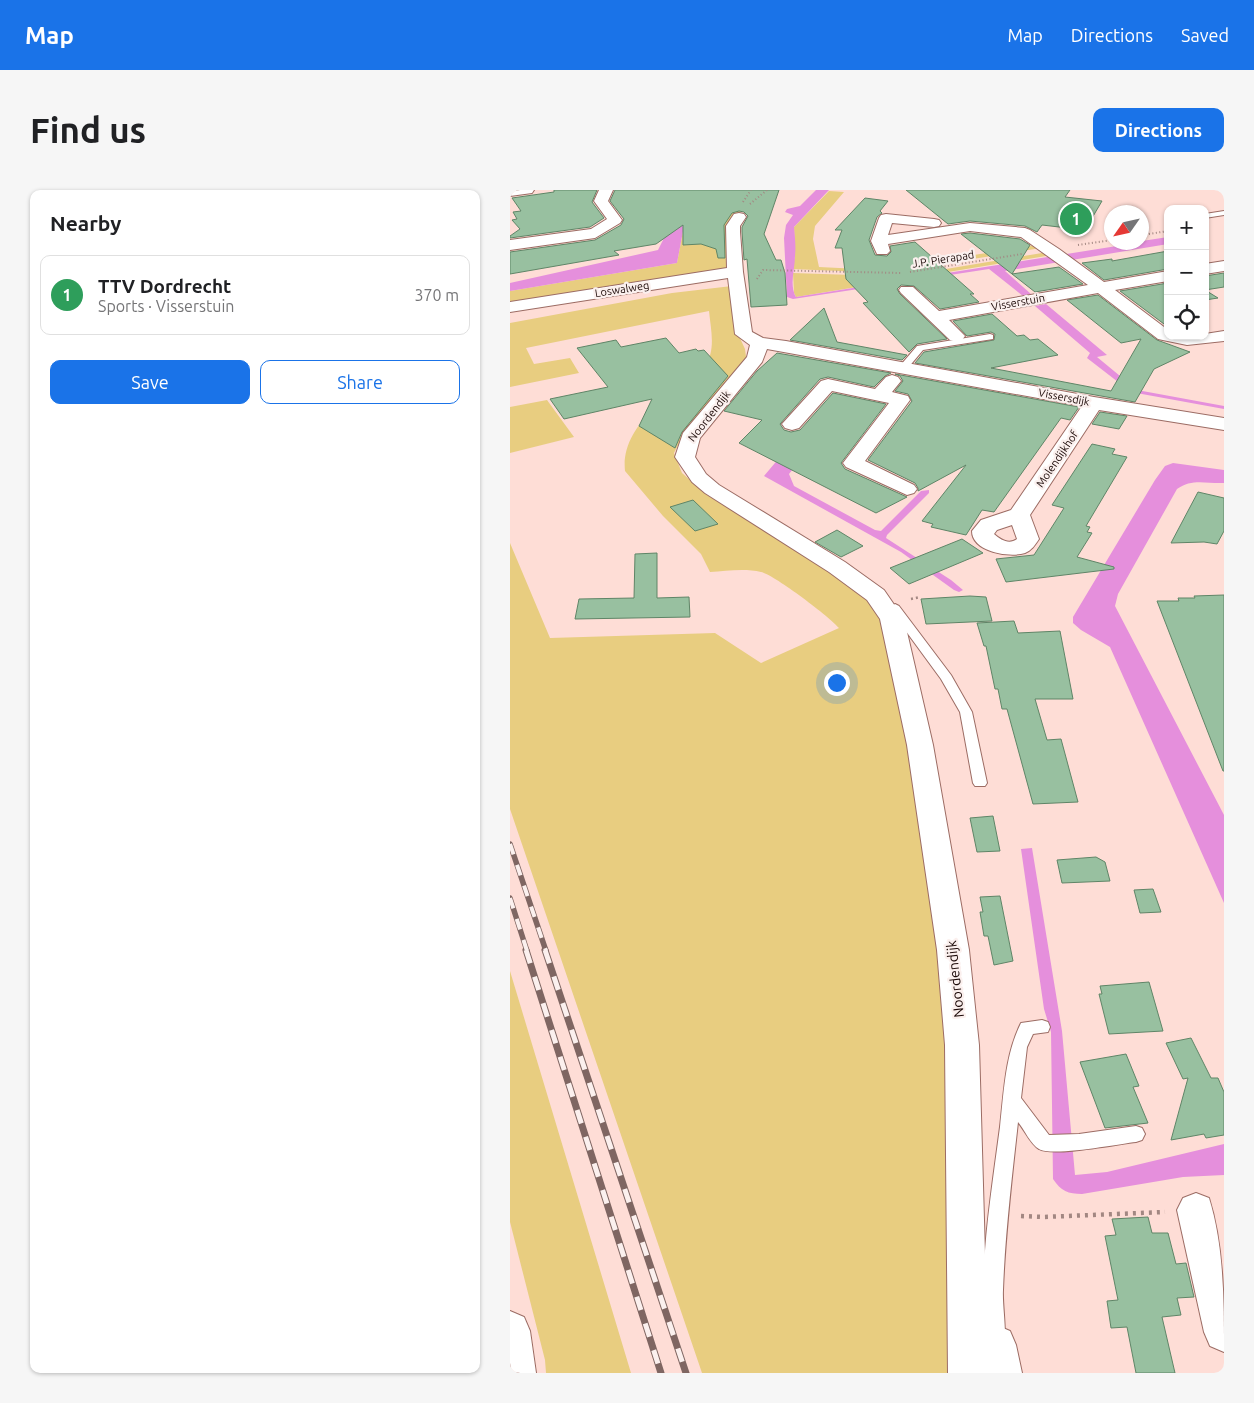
<!DOCTYPE html>
<html lang="en">
<head>
<meta charset="utf-8">
<style>
  :root { --surface:#fff; --page:#f6f6f6; --text:#202124; --muted:#757577; --line:#e0e0e0; --accent:#1a73e8 }
  body { margin:0; font-family:Ubuntu,sans-serif; background:var(--page); color:var(--text) }
  .controls { position:absolute; right:15px; top:15px; display:grid; overflow:hidden; border-radius:10px; box-shadow:0 1px 4px #0004 }
  .controls button { width:45px; height:45px; display:grid; place-items:center; padding:0; border:0; border-bottom:1px solid var(--line); background:var(--surface); color:var(--text); font:25px sans-serif }
  .compass { position:absolute; left:594px; top:15px; width:45px; height:45px; border-radius:50%; background:var(--surface); box-shadow:0 1px 4px #0004; rotate:236deg }
  .you { position:absolute; left:326px; top:492px; width:18px; height:18px; margin:-12px; border:4px solid #fff; border-radius:50%; background:#1a73e8; box-shadow:0 0 0 8px #1a73e833 }
  .badge { display:grid; place-items:center; width:32px; height:32px; border-radius:50%; background:var(--accent); color:#fff; font-size:16px; font-weight:700 }
  .pin { position:absolute; translate:-50% -50%; border:2px solid #fff; box-shadow:0 1px 5px #0006 }
  .list { margin:0; padding:0; list-style:none }
  h2 { display:flex; justify-content:space-between; align-items:center; height:65px; margin:0; padding:0 20px; font-size:21px }
  h2 small { font-size:16px; font-weight:400; color:var(--muted) }
  .list li { display:grid; grid-template-columns:32px 1fr auto; gap:15px; align-items:center; box-sizing:border-box; height:80px; margin:0 10px 10px; padding:0 10px; border:1px solid var(--line); border-radius:10px }
  .list b { display:block; font-size:19px; white-space:nowrap }
  .list p { margin:0; font-size:16px; white-space:nowrap; color:var(--muted) }
  .list em { font-size:16px; font-style:normal; color:var(--muted) }
  .actions { display:flex; gap:10px; padding:15px 20px }
  .actions a { flex:1; padding:11px 0; border:1px solid var(--accent); border-radius:10px; text-align:center; font-size:18px; color:var(--accent) }
  .actions .main { background:var(--accent); color:#fff }
  .icon { flex:none; width:28px; height:28px; fill:none; stroke:currentColor; stroke-width:2; stroke-linecap:round; stroke-linejoin:round }
  .map { position:relative; flex:none; width:714px; height:1183px; overflow:hidden; border-radius:10px }
  header { display:flex; align-items:center; gap:30px; box-sizing:border-box; height:70px; padding:0 25px; background:var(--accent); color:#fff }
  header strong { font-size:24px }
  nav { display:flex; gap:28px; margin-inline-start:auto; font-size:18px }
  .intro { display:flex; align-items:center; justify-content:space-between; box-sizing:border-box; height:120px; padding:0 30px }
  h1 { margin:0; font-size:35px }
  .button { padding:12px 22px; border-radius:10px; background:var(--accent); color:#fff; font-size:18px; font-weight:700 }
  main { display:flex; gap:30px; padding:0 30px }
  aside { flex:1; background:var(--surface); border-radius:10px; box-shadow:0 1px 4px #0004 }
  .map>svg:first-child { display:block }
  .green { fill:#e8cd80 }
  .water { fill:#e58fdc }
  .building { fill:#98c0a0; stroke:#5f8567 }
  .lines { fill:none; stroke-linecap:round; stroke-linejoin:round }
  .lane-casing { stroke:#9c6c64; stroke-width:2 }
  .street-casing { stroke:#9c6c64; stroke-width:2 }
  .secondary-casing { stroke:#9c6c64; stroke-width:2 }
  .path-far2 { stroke:#a28782; stroke-width:2; stroke-dasharray:1 2.5; stroke-linecap:butt }
  .path-far1 { stroke:#a28782; stroke-width:2.5; stroke-dasharray:2 3; stroke-linecap:butt }
  .path { stroke:#a28782; stroke-width:4.5; stroke-dasharray:3 5; stroke-linecap:butt }
  .lane { fill:#fff; fill-rule:evenodd }
  .street { fill:#fff; fill-rule:evenodd }
  .secondary { fill:#fff; fill-rule:evenodd }
  .rail-far1-casing { stroke:#7f6662; stroke-width:5.5 }
  .rail-casing { stroke:#7f6662; stroke-width:7 }
  .rail-far1 { stroke:#fbf0ee; stroke-width:4; stroke-dasharray:11; stroke-linecap:butt }
  .rail { stroke:#fbf0ee; stroke-width:5; stroke-dasharray:14; stroke-linecap:butt }
  .labels { text-anchor:middle; dominant-baseline:central; stroke-width:4.5; stroke-linejoin:round; paint-order:stroke }
  .far-street-label { font-size:11px; fill:#1c0a08; stroke:#fbf0ee }
  .street-label { font-size:14px; fill:#1c0a08; stroke:#fbf0ee }
</style>
</head>
<body>
<header>
<strong>Map</strong>
<nav><a>Map</a><a>Directions</a><a>Saved</a></nav>
</header>
<div class="intro"><h1>Find us</h1><a class="button">Directions</a></div>
<main>
<aside>
<h2>Nearby<small></small></h2>
<ul class="list">
<li><span class="badge" style="background:#2e9e5b">1</span><div><b>TTV Dordrecht</b><p>Sports · Visserstuin</p></div><em>370 m</em></li>
</ul>
<div class="actions"><a class="main">Save</a><a>Share</a></div>
</aside>
<div class="map">
<svg width="714" height="1183" viewBox="0 0 714 1183">
  <rect width="100%" height="100%" fill="#feddd6"/>
  <!-- green -->
  <g class="green">
    <path d="M319,1L334,2L305,36L303,49L309,77L370,80L526,55L531,58L376,83L282,79L285,66L284,37Z"/>
    <path d="M237,15L223,29L218,79L0,114V101L167,73L174,36Z"/>
    <path d="M538,62L542,65L286,107L284,103L283,83L373,86L412,83Z"/>
    <path d="M222,96L229,146L235,159L237,174L172,247L164,263L172,283L197,305L355,402L374,428L442,803L445,1183H192L0,619V353L40,448L205,443L251,473L329,438C320,427 263,384 251,382C235,378 216,381 200,382L191,364L153,326L115,281C110,234 164,203 195,176C206,160 201,141 199,121L16,158L24,174L60,168L69,183L0,197V133L162,103Z"/>
    <path d="M37,210L64,247L0,263V217Z"/>
    <path d="M0,781L121,1183H36L35,1170L0,1032Z"/>
  </g>
  <!-- water -->
  <g class="water">
    <path d="M306,0H319L284,37C285,47 286,57 285,66C285,79 279,95 286,107L632,52V51L658,47V54L495,81L521,104L513,106L479,79L283,109L277,107L274,48L276,35L283,25L275,22L277,19L290,16Z"/>
    <path d="M167,22L174,36L167,73L0,101V93L148,60Z"/>
    <path d="M536,114L597,165L587,167L627,200L714,216V219L621,202L577,168L580,163L525,116Z"/>
    <path d="M270,267L290,270L279,284L284,296L365,340L371,341L411,301L419,300V303L377,345L376,348L441,390L453,400L449,402L444,400L391,362L254,286Z"/>
    <path d="M663,273L714,280V293C697,294 682,288 667,299L608,404L605,416L714,625V713L600,457L571,440L563,433V427L645,290L655,276Z"/>
    <path d="M522,658L552,841L565,985L597,982L714,954V985L673,987L572,1004C558,1004 551,1001 543,989L541,842L534,819L511,659Z"/>
  </g>
  <!-- building -->
  <g class="building">
    <path d="M44,0H87L82,12L94,28L80,37L0,48V46L10,39L2,30L7,29L3,22L11,21L2,8L44,2Z"/>
    <path d="M105,0H269L254,44L266,70H271L275,83L277,115L241,117L237,69L234,70L232,42V37L238,26L234,22L229,21L222,23L214,35L215,68H208L206,59L191,54L173,55V35L146,54L104,61L109,65L0,84V62L85,50L111,35L114,29L100,11Z"/>
    <path d="M396,0H560L555,7L592,11L575,40L532,35L527,42L515,36L460,31L438,34Z"/>
    <path d="M355,8L378,11L370,21L372,23L367,27L359,50L365,65L377,66L381,62L380,56L405,52L464,104H460L469,112L430,119L404,96L391,95L387,99L390,104L437,149L407,154L399,162L353,113L358,112L336,89L332,58H325L332,40H325Z"/>
    <path d="M460,43L510,49L520,55L502,84L549,77L573,94L525,102L451,44Z"/>
    <path d="M658,61V79L594,90L572,73L602,69V71Z"/>
    <path d="M714,83V97L695,100L708,108L695,110V86Z"/>
    <path d="M658,93V137L610,101Z"/>
    <path d="M588,105L647,150L680,162L644,179L625,212L405,173L414,162L484,150L485,144L481,142L457,146L443,131L482,124L507,146L514,145L520,150L528,149L548,165L481,178L601,201L631,149L611,153L557,110Z"/>
    <path d="M314,118L327,152L397,165L392,170L280,150Z"/>
    <path d="M156,148L169,163L186,159L188,161L194,160L218,186L172,242L165,258L129,236L142,209L54,229L40,209L98,197L67,158L106,150L111,157Z"/>
    <path d="M267,163L381,183L375,186L364,197L318,187L310,189L270,234L274,240L281,242L290,240L323,203L376,214L331,273L335,279L397,307L366,323L229,253L252,230L214,221L247,181Z"/>
    <path d="M385,184L569,217L560,230L551,228L484,322L472,320L456,345L421,337L423,334L412,331L456,275L408,301V298L405,293L358,270L402,211L398,204L385,201L393,191L390,186Z"/>
    <path d="M590,222L617,226L609,239L582,234Z"/>
    <path d="M582,254L605,259L602,264L617,267L576,336L580,337L577,342L582,343L567,367L604,377V379L496,392L486,369L524,365L554,318L542,315Z"/>
    <path d="M688,302L714,308V341L707,354L694,352L661,353Z"/>
    <path d="M183,310L208,334L185,341L160,317Z"/>
    <path d="M327,340L353,356L331,367L305,352Z"/>
    <path d="M452,349L473,363L399,394L380,378Z"/>
    <path d="M147,363V408L179,407L180,427L65,429L69,409L124,408L125,364Z"/>
    <path d="M714,405V581H713L647,411H669L668,408H685L684,406Z"/>
    <path d="M460,406L476,407L482,431L416,434L411,409Z"/>
    <path d="M504,431L508,443L550,441L563,509H525L537,550L551,549L568,612L523,614L497,519H492L488,499H485L476,456H474L467,433Z"/>
    <path d="M483,626L490,661L467,662L460,628Z"/>
    <path d="M586,667L595,672L600,691L552,693L547,670Z"/>
    <path d="M643,699L651,722L630,723L624,700Z"/>
    <path d="M490,706L503,771L484,775L478,746H474L470,722H473L470,707Z"/>
    <path d="M639,792L653,841L599,844L589,804H592L590,796Z"/>
    <path d="M681,848L701,888H708L714,902V945L696,948L694,944L661,950L678,888L673,889L656,853Z"/>
    <path d="M616,864L629,896L623,897L638,933L595,938L570,872Z"/>
    <path d="M638,1027L642,1043H658L666,1074L676,1073L684,1107L667,1108L671,1125L652,1127L665,1183H626L617,1137L601,1138L597,1111L608,1110L595,1046L606,1045L602,1029Z"/>
  </g>
  <g class="lines">
    <defs>
      <g id="lane">
        <path d="M714,21V25L695,28V24Z"/>
        <path d="M480,144L483,145V149L413,160L397,179H391L389,177L407,156Z"/>
        <path d="M385,414L389,416L441,485L462,522L477,593L475,596H465L463,593L450,522L431,489L379,418Z"/>
        <path d="M532,830L538,832L540,837L538,842L523,844L517,857L511,908L539,945L569,944L626,936L632,938L635,944L632,950L626,952C608,954 543,967 529,959C521,955 514,939 508,932C502,987 495,1044 493,1100C492,1116 498,1149 493,1161L486,1164L479,1161L476,1154C467,1086 481,1006 490,937C494,902 495,865 511,833Z"/>
      </g>
      <g id="street">
        <path d="M0,0H24L22,3L0,6Z"/>
        <path d="M89,0H103L98,11L112,30L110,33L85,48L0,60V50L81,39L97,29L84,11Z"/>
        <path d="M229,23L234,24L236,27L230,36V42L233,82L242,142L253,148L276,151L584,207L714,228V240L589,220L520,325L529,349C525,355 522,360 515,363C500,368 462,362 462,341L471,330L501,320L572,216L257,159L252,172L190,248L185,267L196,284L209,295L335,372L374,400L394,429L423,555L459,760L469,855L477,1135H486L500,1141L506,1155L512,1183H438L435,855L427,760L397,555L370,429L357,410L319,382L195,303L182,292L165,267L173,243L237,167L240,155L225,144L218,88L0,122V112L217,78L216,36L224,24ZM502,335L507,349C499,355 491,350 484,344L487,340Z"/>
        <path d="M376,24L424,29L429,30L431,33L429,36L424,37L382,33L378,45L460,33L515,38L520,40L549,59L594,92L658,81V91L605,100L658,140V146H695V144L714,141V151L677,155L648,149L588,103L439,130L455,146L452,150L446,151L440,150L391,103L389,100L391,97H403L429,121L578,95L511,47L460,41L378,54L380,61L377,64H367L361,51L369,28L371,25Z"/>
        <path d="M714,71V81L695,84V74Z"/>
        <path d="M382,185L388,187L391,191L382,202L398,206L400,210L355,271L404,295L407,299L404,303L397,305L336,277L333,273L379,213L322,201L289,238L282,240L275,238L272,234L311,191L318,189L365,199L376,187Z"/>
        <path d="M686,1003L699,1008C714,1056 714,1111 714,1162L700,1156L694,1142L667,1020L673,1008Z"/>
      </g>
      <path id="secondary" d="M0,1121L14,1127L20,1141L26,1183H0Z"/>
    </defs>
    <!-- lane casing -->
    <use href="#lane" class="lane-casing"/>
    <!-- street casing -->
    <use href="#street" class="street-casing"/>
    <!-- secondary casing -->
    <use href="#secondary" class="secondary-casing"/>
    <!-- path-far2 -->
    <g class="path-far2">
      <path d="M233,12L241,0"/>
      <path d="M240,14L257,0"/>
      <path d="M632,45L658,41"/>
      <path d="M568,55L602,50"/>
      <path d="M400,82L512,64"/>
      <path d="M247,89L253,80L391,83"/>
    </g>
    <!-- path-far1 -->
    <path class="path-far1" d="M401,409L410,407"/>
    <!-- path -->
    <path class="path" d="M511,1026L533,1027L655,1022"/>
    <!-- lane -->
    <use href="#lane" class="lane"/>
    <!-- street -->
    <use href="#street" class="street"/>
    <!-- secondary -->
    <use href="#secondary" class="secondary"/>
    <defs>
      <g id="rail-far1">
        <path d="M0,654L36,761"/>
        <path d="M0,708L17,761"/>
      </g>
      <g id="rail">
        <path d="M16,760L151,1183"/>
        <path d="M35,760L176,1183"/>
      </g>
    </defs>
    <!-- rail-far1 casing -->
    <use href="#rail-far1" class="rail-far1-casing"/>
    <!-- rail casing -->
    <use href="#rail" class="rail-casing"/>
    <!-- rail-far1 -->
    <use href="#rail-far1" class="rail-far1"/>
    <!-- rail -->
    <use href="#rail" class="rail"/>
  </g>
  <g class="labels">
    <!-- far-street labels -->
    <g class="far-street-label">
      <text transform="translate(433 69) rotate(-9)">J.P. Pierapad</text>
      <text transform="translate(112 99) rotate(-9)">Loswalweg</text>
      <text transform="translate(508 112) rotate(-10)">Visserstuin</text>
      <text transform="translate(554 207) rotate(11)">Vissersdijk</text>
      <text transform="translate(199 226) rotate(-52)">Noordendijk</text>
      <text transform="translate(547 269) rotate(-56)">Molendijkhof</text>
    </g>
    <!-- street labels -->
    <g class="street-label">
      <text transform="translate(445 789) rotate(-96)">Noordendijk</text>
    </g>
  </g>
</svg>
<div class="controls">
<button>+</button>
<button>−</button>
<button><svg class="icon" aria-label="locate" viewBox="0 0 24 24"><circle cx="12" cy="12" r="6"/><path d="M12 2v4M12 18v4M2 12h4M18 12h4"/></svg></button>
</div>
<svg class="compass" viewBox="-18 -18 36 36"><path d="M0-13l5 13h-10z" fill="#e53935"/><path d="M0 13l5-13h-10z" fill="#757577"/></svg>
<div class="you"></div>
<div class="pin badge" style="left:566px;top:29px;background:#2e9e5b">1</div>
</div>
</main>
</body>
</html>
